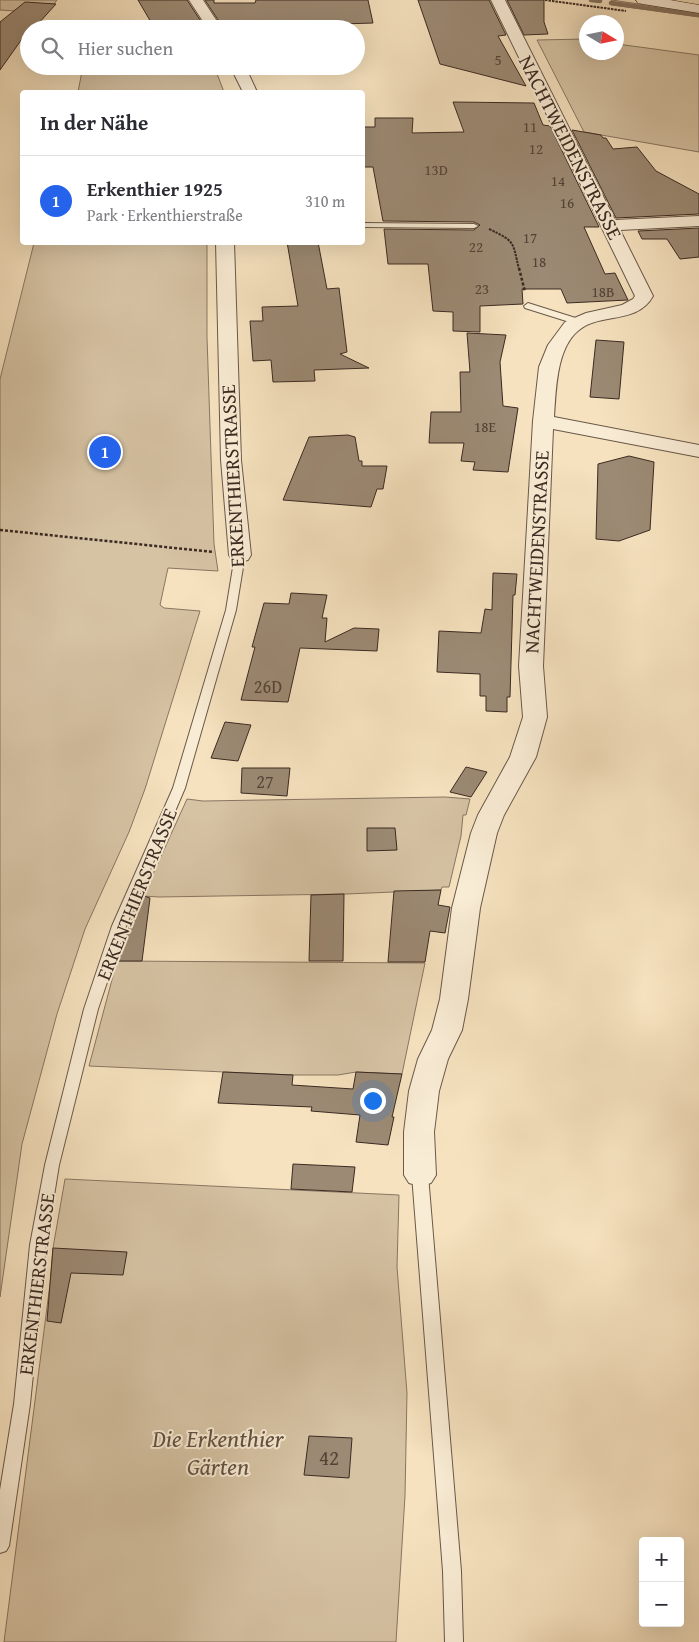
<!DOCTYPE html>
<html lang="de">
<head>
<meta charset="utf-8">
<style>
  :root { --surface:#fff; --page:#f7f7f7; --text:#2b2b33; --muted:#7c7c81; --line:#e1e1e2; --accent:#2563eb }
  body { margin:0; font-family:"Gentium Book Plus",serif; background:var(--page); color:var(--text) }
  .controls { position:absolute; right:15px; bottom:15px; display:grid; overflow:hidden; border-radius:5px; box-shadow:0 5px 20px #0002 }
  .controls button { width:45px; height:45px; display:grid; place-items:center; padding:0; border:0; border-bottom:1px solid var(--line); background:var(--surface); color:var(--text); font:25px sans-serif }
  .compass { position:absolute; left:579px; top:15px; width:45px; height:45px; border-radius:50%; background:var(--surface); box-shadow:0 5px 20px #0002; rotate:100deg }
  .you { position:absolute; left:372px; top:1100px; width:18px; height:18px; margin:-12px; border:4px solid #fff; border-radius:50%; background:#1a73e8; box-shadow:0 0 0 8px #1a73e833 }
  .badge { display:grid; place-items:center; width:32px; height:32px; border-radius:50%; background:var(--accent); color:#fff; font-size:16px; font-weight:700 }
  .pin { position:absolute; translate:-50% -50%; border:2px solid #fff; box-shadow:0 1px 5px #0006 }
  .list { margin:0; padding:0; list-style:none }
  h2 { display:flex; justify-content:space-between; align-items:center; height:65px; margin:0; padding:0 20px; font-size:21px }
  h2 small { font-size:16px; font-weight:400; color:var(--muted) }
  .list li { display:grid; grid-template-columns:32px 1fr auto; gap:15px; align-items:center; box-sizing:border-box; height:90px; padding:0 20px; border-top:1px solid var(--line) }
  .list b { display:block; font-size:19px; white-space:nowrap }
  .list p { margin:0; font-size:16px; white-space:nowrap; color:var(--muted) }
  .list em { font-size:16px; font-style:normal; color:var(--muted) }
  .icon { flex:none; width:28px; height:28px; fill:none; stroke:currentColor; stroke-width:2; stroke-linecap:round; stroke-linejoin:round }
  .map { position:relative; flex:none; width:699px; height:1642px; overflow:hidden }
  .search { position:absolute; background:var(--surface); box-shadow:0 5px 20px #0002; left:20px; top:20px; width:345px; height:55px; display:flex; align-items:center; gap:12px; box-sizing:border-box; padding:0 18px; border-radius:28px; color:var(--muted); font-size:19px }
  .panel { position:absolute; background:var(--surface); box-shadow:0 5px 20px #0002; left:20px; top:90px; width:345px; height:155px; border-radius:5px }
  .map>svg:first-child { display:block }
  .green { fill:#d6c3a4; stroke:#887663 }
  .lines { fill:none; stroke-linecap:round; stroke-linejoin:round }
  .stream { stroke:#857360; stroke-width:4.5 }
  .building { fill:#9c8a74; stroke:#3b2a22 }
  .lane-casing { stroke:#6a5849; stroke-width:2 }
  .street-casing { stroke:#6a5849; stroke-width:2 }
  .secondary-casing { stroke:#3b2a22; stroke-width:1 }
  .path-far1 { stroke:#3b2a22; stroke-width:2; stroke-dasharray:2.5 1; stroke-linecap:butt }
  .path { stroke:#3b2a22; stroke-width:2.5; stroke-dasharray:3 2; stroke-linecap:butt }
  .lane { fill:#f9ecd5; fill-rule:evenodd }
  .street { fill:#f9ecd5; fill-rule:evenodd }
  .secondary { fill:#f9ecd5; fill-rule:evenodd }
  .labels { text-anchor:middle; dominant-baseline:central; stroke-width:4; stroke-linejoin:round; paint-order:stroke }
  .far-number-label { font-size:15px; fill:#534236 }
  .number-label { font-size:18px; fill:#534236 }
  .street-label { font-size:20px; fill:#3b2a22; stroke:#f9ecd5 }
  .near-number-label { font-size:21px; fill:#534236 }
  .near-park-label { font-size:24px; font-style:italic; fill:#625042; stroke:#f9ecd5 }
</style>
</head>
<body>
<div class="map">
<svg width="699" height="1642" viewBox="0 0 699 1642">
  <rect width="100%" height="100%" fill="#f6e2bf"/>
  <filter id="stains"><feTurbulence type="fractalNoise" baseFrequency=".004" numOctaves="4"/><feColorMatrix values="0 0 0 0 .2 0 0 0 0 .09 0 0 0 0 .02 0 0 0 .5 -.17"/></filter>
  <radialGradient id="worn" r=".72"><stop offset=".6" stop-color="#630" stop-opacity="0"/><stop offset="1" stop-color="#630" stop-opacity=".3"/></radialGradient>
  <!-- green -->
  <g class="green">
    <path d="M0,0H57L47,13L0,10Z"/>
    <path d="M612,0L699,13V17L612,5L609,3Z"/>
    <path d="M586,39V52H616L617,44L699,55V152L584,132L537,40Z"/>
    <path d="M83,66H214L224,92H78Z"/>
    <path d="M34,243H207V337L214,544L218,571L168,568L160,605L164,608L200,611L145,789L129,832L85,929L57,1014L22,1144L0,1297V379Z"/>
    <path d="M445,797L470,799L466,815H463L461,836L449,887H442L441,890L346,894L159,897L143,896L187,799L203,801Z"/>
    <path d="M117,961L425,963L402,1074L356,1072L338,1075H293L89,1066Z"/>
    <path d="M65,1179L399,1195L397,1267L407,1393L405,1496L396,1642H4L50,1284L53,1248Z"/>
  </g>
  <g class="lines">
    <!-- stream -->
    <g class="stream">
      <path d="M591,0L600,1"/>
      <path d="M611,3L699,15"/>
    </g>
  </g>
  <!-- building -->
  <g class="building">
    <path d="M138,0H187L206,29H155Z"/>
    <path d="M205,0H214V3H255L256,0H368L373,23L341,24L342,29H224Z"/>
    <path d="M418,0H489L506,35L498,36L526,86L440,64Z"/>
    <path d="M507,0H544V22L548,34L524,35Z"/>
    <path d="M25,2L56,4L38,24L29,29L0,70V22Z"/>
    <path d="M453,102L534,103L543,125L550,126L599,227H584L605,274L615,273L628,300L567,303L561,289H522L523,304L480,306V332L453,331V312L433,311L428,264H388L384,229L474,230L480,225L474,222L383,221L373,167H362V127H375V118H413L412,133L464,132Z"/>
    <path d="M572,130L601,135L603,138H606L613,149L637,147L656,171L699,194V214L616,218Z"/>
    <path d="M699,228V257L680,259L667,239H642L638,231Z"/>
    <path d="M287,242H318L327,289L339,288L347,352L340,354L369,368L314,370L315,381L273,382L271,360L253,361L250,321H263L262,307L298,306Z"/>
    <path d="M467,333L506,335L500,362L503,406L518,408L508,472L473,470L475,462L461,461L464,443H429L431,412H461L460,372H470Z"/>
    <path d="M596,340L624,342L619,399L590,397Z"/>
    <path d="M348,435L355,437L359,461H362V466H387L383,489H377L371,507L283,500L309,437Z"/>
    <path d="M629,456L654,462L650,530L619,541L596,539L598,464Z"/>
    <path d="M493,573L517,574L515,595H513L510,697H507V712L486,711V696H480V674L437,672L439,631L481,633L485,609L492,610Z"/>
    <path d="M291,593L327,595L322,618H327L325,642L354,628L379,629L377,651L300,648L288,702L241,700L255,647H252L264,603L289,604Z"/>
    <path d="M225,722L251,725L238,761L211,758Z"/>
    <path d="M466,767L487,772L471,797L450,792Z"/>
    <path d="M242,768H290L287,796L241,793Z"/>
    <path d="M367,828H395L397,850L367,851Z"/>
    <path d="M441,890L438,905L450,907L445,933L430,931L425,962H388L394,891Z"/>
    <path d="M344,894L343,961H309L311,895Z"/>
    <path d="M141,895L150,898L142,961H117Z"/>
    <path d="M223,1072L293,1075L292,1085L353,1089L356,1072L402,1074L392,1117H394L388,1145L356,1142L360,1115L311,1111L312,1107L218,1103Z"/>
    <path d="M293,1164L355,1167L352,1192L291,1189Z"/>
    <path d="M53,1248L127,1252L123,1275L71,1273L61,1323L47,1321Z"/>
    <path d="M309,1436L352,1438L349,1478L304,1475Z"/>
  </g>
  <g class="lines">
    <defs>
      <g id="lane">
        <path d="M362,223L474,224L478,226L474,228L362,227Z"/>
        <path d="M528,303L582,320L583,322L579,325L525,308L524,306Z"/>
        <path d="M240,552L245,555L236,610L185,788L126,926L98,1009L59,1165L46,1245L30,1404L9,1546L6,1551L0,1553V1490L14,1404L30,1245L45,1165L84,1009L112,926L173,788L226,610L235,555Z"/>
        <path d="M420,1170L425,1171L428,1175L461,1571L463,1642H445L443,1571L412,1175L415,1171Z"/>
      </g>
      <g id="street">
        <path d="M189,0H203L222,29H208Z"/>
        <path d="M491,0H505L615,220L699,216V226L620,230L653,296C637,325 601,312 579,330C556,348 556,391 554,417L699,445V457L553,429L543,666L547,717L536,757L504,815L497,833L480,908L468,999L462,1030L448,1059L439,1091L434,1132L436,1175L431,1183L420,1186L409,1183L404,1175V1132L409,1091L418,1059L432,1030L440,999L452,908L471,833L478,815L510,757L523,717L519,666L533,421L539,367L548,345L565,322L586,313L622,305L633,299L635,296Z"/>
        <path d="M230,66H245L257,92H243Z"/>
        <path d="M216,242H234L241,460L251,555L248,560L240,562L232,560L229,555L221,460Z"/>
      </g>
      <path id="secondary" d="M636,0H670L699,5V13L643,4L638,3Z"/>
    </defs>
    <!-- lane casing -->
    <use href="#lane" class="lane-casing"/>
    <!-- street casing -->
    <use href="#street" class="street-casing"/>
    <!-- secondary casing -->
    <use href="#secondary" class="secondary-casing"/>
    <!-- path-far1 -->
    <g class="path-far1">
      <path d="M545,0L626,11"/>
      <path d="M489,229C516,242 512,241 519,269"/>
    </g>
    <!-- path -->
    <g class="path">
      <path d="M519,268L525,292"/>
      <path d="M0,530L214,552"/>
    </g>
    <!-- lane -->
    <use href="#lane" class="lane"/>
    <!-- street -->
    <use href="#street" class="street"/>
    <!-- secondary -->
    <use href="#secondary" class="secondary"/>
  </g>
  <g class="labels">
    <!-- far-number labels -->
    <g class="far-number-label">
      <text x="498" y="59">5</text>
      <text x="530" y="126">11</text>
      <text x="536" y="148">12</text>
      <text x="436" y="169">13D</text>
      <text x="558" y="180">14</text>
      <text x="567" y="202">16</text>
      <text x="530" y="237">17</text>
      <text x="476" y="246">22</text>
      <text x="539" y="261">18</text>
      <text x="482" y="288">23</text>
      <text x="603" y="291">18B</text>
      <text x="485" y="426">18E</text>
    </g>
    <!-- number labels -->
    <g class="number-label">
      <text x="268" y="686">26D</text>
      <text x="265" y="781">27</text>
    </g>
    <!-- street labels -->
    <g class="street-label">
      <text transform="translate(571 147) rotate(63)">NACHTWEIDENSTRASSE</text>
      <text transform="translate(232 476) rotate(-93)">ERKENTHIERSTRASSE</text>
      <text transform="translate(536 552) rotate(-87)">NACHTWEIDENSTRASSE</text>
      <text transform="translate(136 894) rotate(-68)">ERKENTHIERSTRASSE</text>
      <text transform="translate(36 1284) rotate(-83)">ERKENTHIERSTRASSE</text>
    </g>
    <!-- near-number labels -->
    <g class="near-number-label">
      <text x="329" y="1457">42</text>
    </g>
    <!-- near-park labels -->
    <g class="near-park-label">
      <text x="218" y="1438">Die Erkenthier<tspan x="218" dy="28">Gärten</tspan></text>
    </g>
  </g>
  <rect width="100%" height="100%" filter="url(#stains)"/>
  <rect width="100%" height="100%" fill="url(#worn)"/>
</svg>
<div class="controls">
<button>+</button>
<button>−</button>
</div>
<svg class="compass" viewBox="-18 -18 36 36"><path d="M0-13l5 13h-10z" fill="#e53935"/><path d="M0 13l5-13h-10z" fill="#7c7c81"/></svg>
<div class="you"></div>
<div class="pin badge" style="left:105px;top:452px">1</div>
<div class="search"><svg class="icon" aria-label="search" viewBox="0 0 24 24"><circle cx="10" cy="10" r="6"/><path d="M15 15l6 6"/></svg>Hier suchen</div>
<section class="panel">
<h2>In der Nähe<small></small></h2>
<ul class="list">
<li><span class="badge">1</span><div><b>Erkenthier 1925</b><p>Park · Erkenthierstraße</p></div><em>310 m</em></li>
</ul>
</section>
</div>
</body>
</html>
